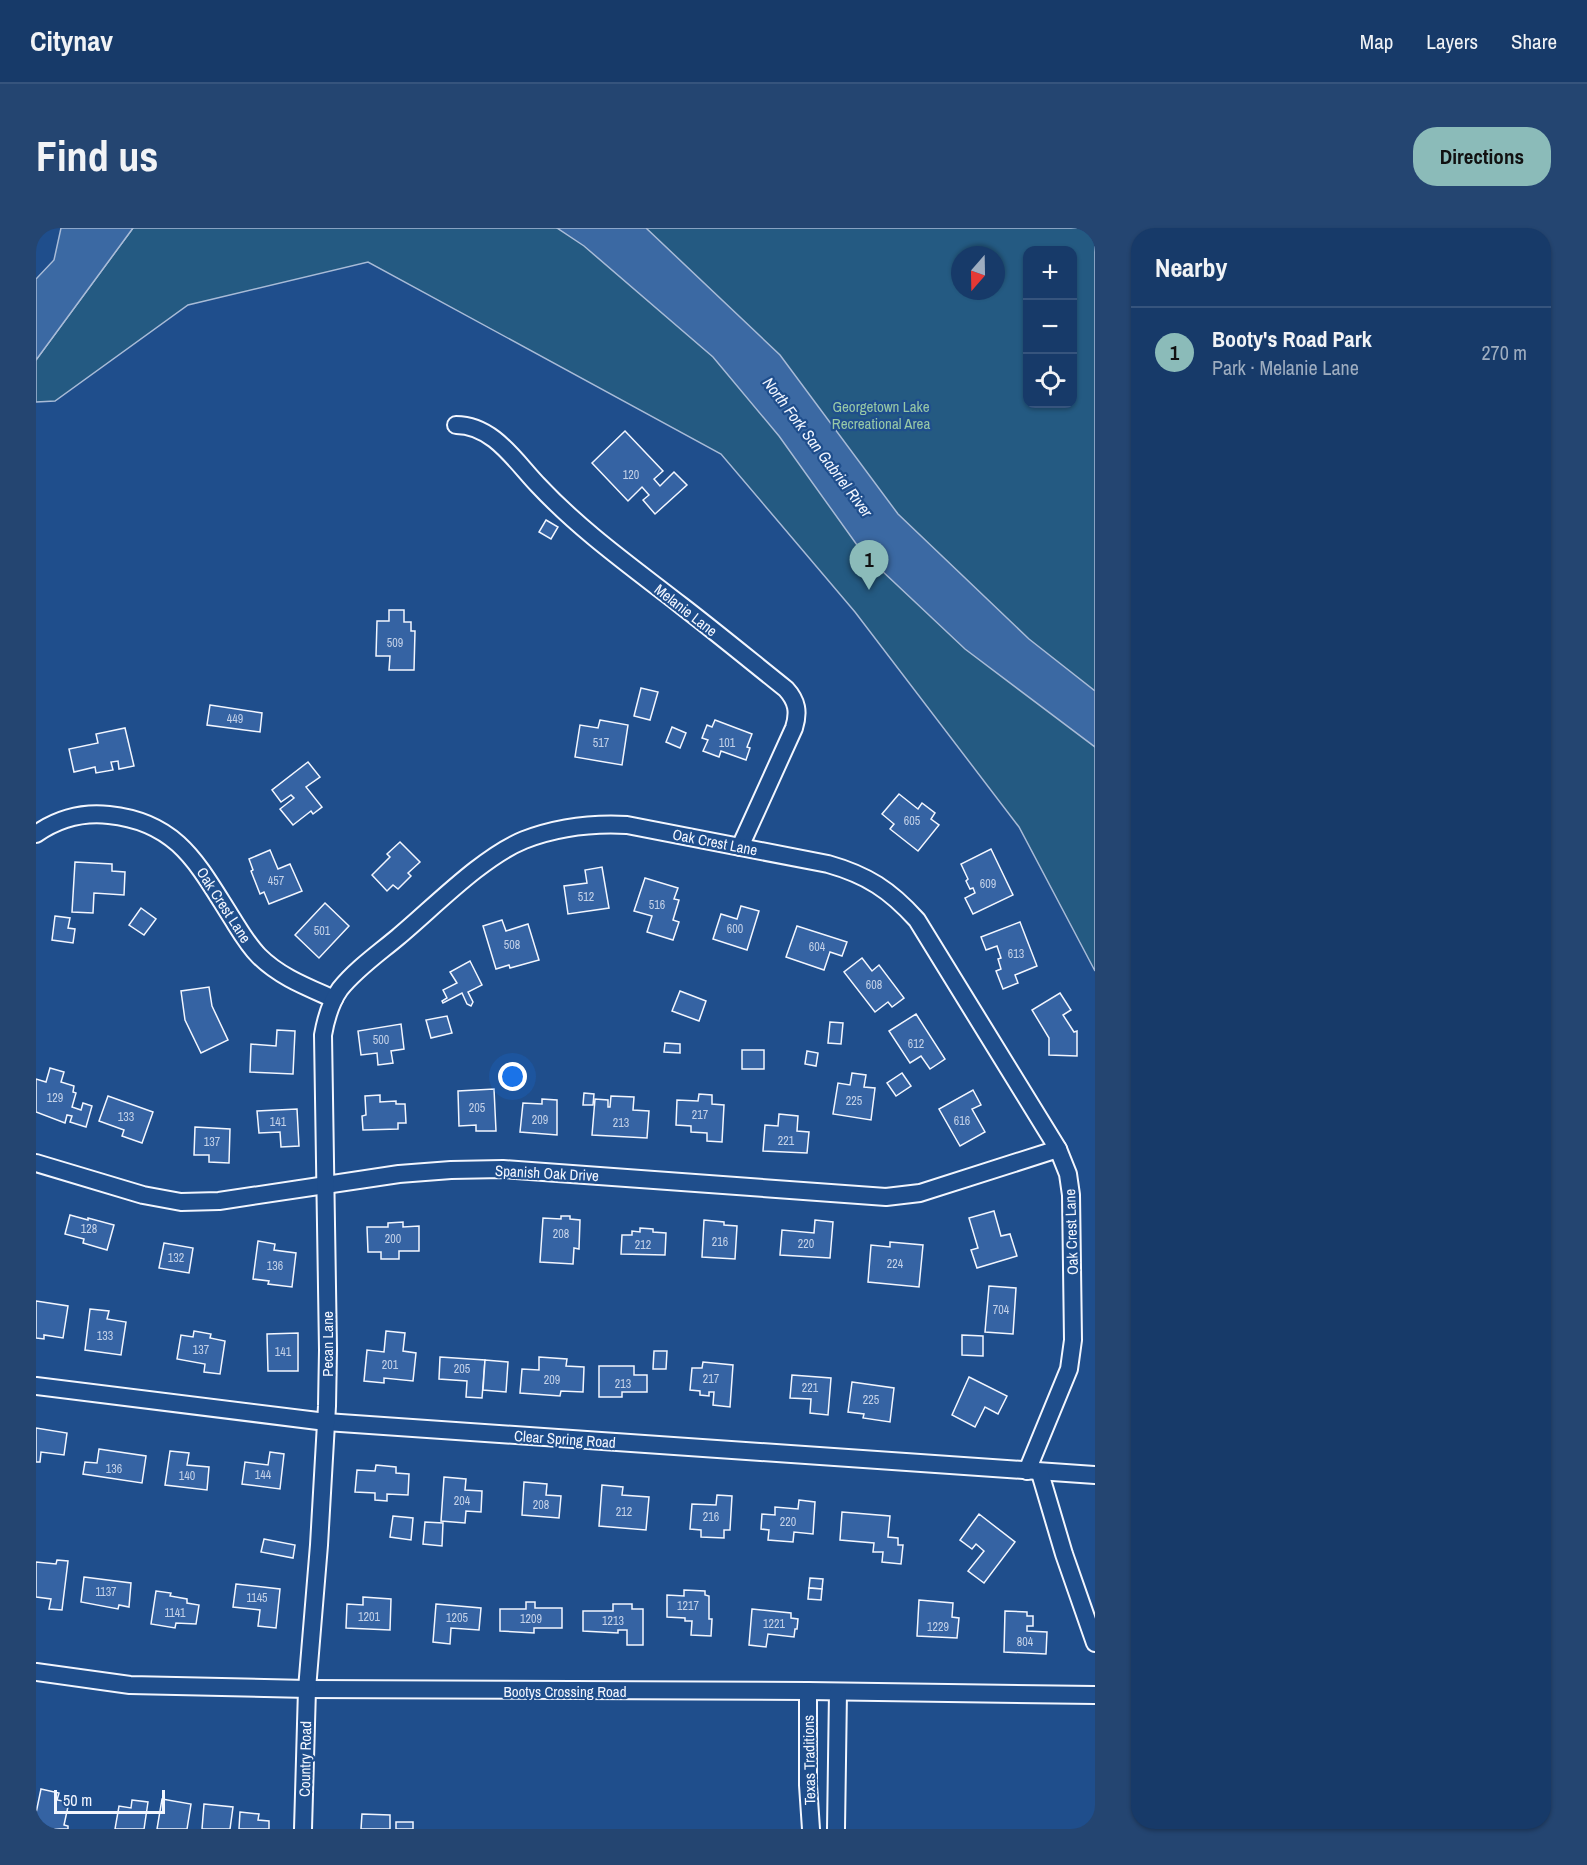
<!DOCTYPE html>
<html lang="en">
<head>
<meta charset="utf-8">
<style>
  :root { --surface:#173a69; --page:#244571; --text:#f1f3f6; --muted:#9eadc0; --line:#36547d; --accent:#8bbbb9 }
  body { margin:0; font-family:"Archivo Narrow",sans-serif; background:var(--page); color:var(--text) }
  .controls { position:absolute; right:18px; top:18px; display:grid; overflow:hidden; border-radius:12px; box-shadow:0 2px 4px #0004 }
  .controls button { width:54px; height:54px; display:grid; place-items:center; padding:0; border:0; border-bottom:2px solid var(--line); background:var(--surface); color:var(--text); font:30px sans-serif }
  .compass { position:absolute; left:915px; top:18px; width:54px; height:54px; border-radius:50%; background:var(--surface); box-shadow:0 2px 4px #0004; rotate:200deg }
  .scale { position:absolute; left:18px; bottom:15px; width:111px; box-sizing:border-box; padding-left:6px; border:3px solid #f2f6ff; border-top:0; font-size:16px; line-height:21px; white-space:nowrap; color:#f2f6ff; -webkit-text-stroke:4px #1f4e8c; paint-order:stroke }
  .you { position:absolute; left:477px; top:849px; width:21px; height:21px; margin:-15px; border:4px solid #fff; border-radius:50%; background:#1a73e8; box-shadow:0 0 0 9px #1a73e833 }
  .badge { display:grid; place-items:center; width:39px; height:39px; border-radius:50%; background:var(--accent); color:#111; font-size:20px; font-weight:700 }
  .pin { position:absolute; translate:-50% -50px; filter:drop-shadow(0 2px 3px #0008) }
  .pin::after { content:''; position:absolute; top:32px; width:21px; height:18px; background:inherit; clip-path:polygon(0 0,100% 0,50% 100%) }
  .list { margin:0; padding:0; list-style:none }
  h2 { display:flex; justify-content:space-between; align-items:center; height:78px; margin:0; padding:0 24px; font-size:26px }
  h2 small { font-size:20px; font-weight:400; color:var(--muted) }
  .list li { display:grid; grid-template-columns:39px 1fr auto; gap:18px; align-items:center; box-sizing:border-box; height:90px; padding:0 24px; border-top:2px solid var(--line) }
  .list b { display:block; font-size:22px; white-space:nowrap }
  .list p { margin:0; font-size:20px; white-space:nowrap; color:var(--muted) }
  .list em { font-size:20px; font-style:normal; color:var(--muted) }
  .icon { flex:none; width:33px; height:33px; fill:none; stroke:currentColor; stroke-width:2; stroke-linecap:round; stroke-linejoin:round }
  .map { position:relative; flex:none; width:1059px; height:1601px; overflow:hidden; border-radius:24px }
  header { display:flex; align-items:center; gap:36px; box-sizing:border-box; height:84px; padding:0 30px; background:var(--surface); border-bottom:2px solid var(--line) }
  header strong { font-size:28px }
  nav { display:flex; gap:33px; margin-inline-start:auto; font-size:21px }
  .intro { display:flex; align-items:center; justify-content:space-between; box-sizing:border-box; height:144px; padding:0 36px }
  h1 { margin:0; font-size:42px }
  .button { padding:15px 27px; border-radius:24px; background:var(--accent); color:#111; font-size:21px; font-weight:700 }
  main { display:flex; gap:36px; padding:0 36px }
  aside { flex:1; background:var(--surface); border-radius:24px; box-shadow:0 2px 4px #0004 }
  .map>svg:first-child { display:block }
  .green { fill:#245a82; stroke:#a8bbd7; stroke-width:1.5; fill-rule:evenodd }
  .water { fill:#3b69a3; stroke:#a8bbd7; stroke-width:1.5 }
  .building { fill:#3563a3; stroke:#f2f6ff; stroke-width:1.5 }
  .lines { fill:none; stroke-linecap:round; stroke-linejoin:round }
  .minor-casing { stroke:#f2f6ff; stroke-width:20 }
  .minor { stroke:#1f4e8c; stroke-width:16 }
  .labels { text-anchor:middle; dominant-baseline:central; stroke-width:4.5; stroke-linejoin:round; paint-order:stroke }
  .number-label { font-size:12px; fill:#c3d1e8 }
  .park-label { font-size:15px; fill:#97c8a6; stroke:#1f4e8c }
  .street-label { font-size:15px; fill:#f2f6ff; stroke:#1f4e8c }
  .water-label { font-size:16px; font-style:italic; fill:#f2f6ff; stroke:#1f4e8c }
</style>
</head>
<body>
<header>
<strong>Citynav</strong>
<nav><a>Map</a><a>Layers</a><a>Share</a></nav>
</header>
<div class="intro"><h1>Find us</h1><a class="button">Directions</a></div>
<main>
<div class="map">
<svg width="1059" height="1601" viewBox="0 0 1059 1601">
  <rect width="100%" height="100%" fill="#1f4e8c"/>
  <!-- green -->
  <path class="green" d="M97,0H1059V743L983,599L819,384L685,226L332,34L152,77L19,173L0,174V132ZM992,22H1036V176H992ZM924,27H960V63H924Z"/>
  <!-- water -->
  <g class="water">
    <path d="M25,0H97L0,132V51L18,32Z"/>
    <path d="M521,0H610L744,127L862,286L993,411L1059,463V519L929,421L826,324L743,208L677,129L548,18Z"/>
  </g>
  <!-- building -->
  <g class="building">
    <path d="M589,203L627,243L618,251L624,258L638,244L651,257L619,286L607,272L613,267L606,259L592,273L556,235Z"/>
    <path d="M510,292L522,299L515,311L503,304Z"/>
    <path d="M353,382H368V394H375V403H379L378,442H353L354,428H340L341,393H353Z"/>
    <path d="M605,460L622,464L614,492L598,488Z"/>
    <path d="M174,477L226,485L224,504L171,497Z"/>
    <path d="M564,492L592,497L586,537L539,529L544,497L562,500Z"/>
    <path d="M679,492L716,506L711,519L714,520L710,532L685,523L683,529L667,523L672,512L666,510L671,497L676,499Z"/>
    <path d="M636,499L650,505L644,520L630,514Z"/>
    <path d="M89,500L98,538L83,541L82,533L75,534L77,542L60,545L59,539L38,544L33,521L62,515L60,506Z"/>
    <path d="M272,534L284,549L270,559L286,579L277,586L275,583L257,597L244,581L258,570L255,567L245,574L236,562Z"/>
    <path d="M863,566L882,581L886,575L899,585L895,591L903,597L882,623L854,601L858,596L846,586Z"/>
    <path d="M364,614L384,634L372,645L375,648L362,661L357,657L351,663L336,647L354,629L351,626Z"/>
    <path d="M955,621L977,667L937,686L929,670L939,665L937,660L934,661L930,653L932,651L925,636Z"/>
    <path d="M234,622L242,641L254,636L266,663L233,676L228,664L224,666L215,643L217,642L213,631Z"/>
    <path d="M39,634L76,636V643L89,644L88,667L58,665L57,685L36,684Z"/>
    <path d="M566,639L573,680L532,686L528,658L551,655L549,642Z"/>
    <path d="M609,650L642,660L638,671L643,672L637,692L643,694L637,712L611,704L616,688L598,683Z"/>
    <path d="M289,675L313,698L283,730L259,707Z"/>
    <path d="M705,678L723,683L711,722L677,711L685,686L701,691Z"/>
    <path d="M105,680L120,691L108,707L93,697Z"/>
    <path d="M19,688L34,690L32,700L39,701L37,715L16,712Z"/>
    <path d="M466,692L470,703L492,696L503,732L474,740L473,737L460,741L447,698Z"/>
    <path d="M984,694L1001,738L979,747L982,755L967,761L960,743L965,741L962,731L965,730L961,718L950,722L945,709Z"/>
    <path d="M761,698L811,714L806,728L794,724L788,742L750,729Z"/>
    <path d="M826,730L836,743L843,737L868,770L856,779L852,774L839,784L808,744Z"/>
    <path d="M434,733L446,757L432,764L437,774L435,778L431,776L426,765L407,775L406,773L411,770L407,762L421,755L414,744Z"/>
    <path d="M173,759L176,778L192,812L165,825L149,792L145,763Z"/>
    <path d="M644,763L670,773L663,793L636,783Z"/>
    <path d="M1024,765L1035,782L1027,787L1038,804L1041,803V828L1013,827V810L996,782Z"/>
    <path d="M880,786L909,831L894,841L885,828L874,835L853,803Z"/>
    <path d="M411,788L416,805L395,810L390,792Z"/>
    <path d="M794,794L807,795L805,816L792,815Z"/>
    <path d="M365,796L368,821L355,823L357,835L342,837L341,825L325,827L322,803Z"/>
    <path d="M241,802L259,803L257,846L214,844L215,816L240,818Z"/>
    <path d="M629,815L644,816V825L628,824Z"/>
    <rect x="706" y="822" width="22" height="19"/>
    <path d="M771,823L782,825L780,838L769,836Z"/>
    <path d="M14,840L28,844L25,854L38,858L37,864L40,865L36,879L45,882L47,875L56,878L50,899L34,894L36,888L31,887L29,895L0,884V851L10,854Z"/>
    <path d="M816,845L830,847L828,859L839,860L835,892L797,886L802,855L814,857Z"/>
    <path d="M866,845L875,858L860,868L851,855Z"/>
    <path d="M458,861L460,903H440V897L423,898L422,863Z"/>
    <path d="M937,862L945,877L936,881L949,904L924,918L903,881Z"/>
    <path d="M548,865L558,866L557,877H547Z"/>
    <path d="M663,866L676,867V876L688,877L686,914L671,913V905L655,904V898L640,897L641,872L662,873Z"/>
    <path d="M344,867V874L360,873V876H369L370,895H362V901L327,902L326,888L330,887L329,868Z"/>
    <path d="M72,868L117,884L106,915L86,908L88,902L63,893Z"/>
    <path d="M575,868L598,869L597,882L613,883L611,910L556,907L559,871L572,872V879H574Z"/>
    <path d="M506,871L521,872V907L484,904L487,875L506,876Z"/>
    <path d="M261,881L263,918L245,919L244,904L223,905L221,883Z"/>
    <path d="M743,886L762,888L761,903L773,904L771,925L727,923L729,897L742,898Z"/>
    <path d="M159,899L194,901L193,935L173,934V927H158Z"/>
    <path d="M958,983L965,1008L974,1006L981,1028L941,1040L935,1022L942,1020L933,990Z"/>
    <path d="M34,987L52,992V990L78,997L71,1022L47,1015L48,1011L29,1006Z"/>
    <path d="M525,988H534V991L544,992L543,1021L538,1020L537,1036L504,1034L507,990L525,991Z"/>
    <path d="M668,992L688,994V997L701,998L699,1031L666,1029Z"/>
    <path d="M779,992L797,994L794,1030L744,1027L746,1002L778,1005Z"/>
    <path d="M367,994V999L383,998V1023H363V1031H345V1024H332L331,999H352V995Z"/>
    <path d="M604,1000L617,1001V1004L630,1005L629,1027L585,1026L586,1007H596V1003L604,1004Z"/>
    <path d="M222,1013L239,1016L238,1022L260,1025L256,1059L232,1056L233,1053L217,1051Z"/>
    <path d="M854,1014L887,1017L883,1059L832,1054L835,1017L854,1019Z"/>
    <path d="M128,1015L157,1020L153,1045L123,1040Z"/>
    <path d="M953,1058L980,1060L977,1106L949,1104Z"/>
    <path d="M0,1073L32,1078L27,1110L8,1107V1111L0,1110Z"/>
    <path d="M54,1081L73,1083L71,1091L90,1094L85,1127L49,1122Z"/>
    <path d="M158,1103L175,1106L174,1110L189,1113L184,1146L168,1144L169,1136L141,1131L145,1107L157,1109Z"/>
    <path d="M350,1103L369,1105L367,1123L380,1125L377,1153L348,1150V1155L328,1153L331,1122L348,1124Z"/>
    <path d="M262,1105V1143H232L231,1106Z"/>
    <path d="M926,1107L947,1108V1128L926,1127Z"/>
    <path d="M618,1123H631L630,1141H617Z"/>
    <path d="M404,1129L449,1132L446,1170L430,1169L431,1153L403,1151Z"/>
    <path d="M503,1129L531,1131L530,1138L548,1139L547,1164L525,1163L524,1168L484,1165L486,1141L503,1142Z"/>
    <path d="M449,1132L472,1134L470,1164L447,1162Z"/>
    <path d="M667,1134L697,1137L694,1179L677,1177L678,1164H673V1168L664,1167V1163L654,1162L656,1140H666Z"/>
    <path d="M563,1138H598V1147H611V1164H586V1169H563Z"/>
    <path d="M756,1147L795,1150L792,1187L774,1185L775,1171L754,1170Z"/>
    <path d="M933,1149L971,1168L962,1186L949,1179L939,1199L916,1187Z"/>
    <path d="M816,1154L858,1160L854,1194L827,1190L828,1186L812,1184Z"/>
    <path d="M0,1200L31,1205L28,1227L5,1224L4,1234H0Z"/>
    <path d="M63,1221L110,1228L106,1255L47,1246L49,1234L61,1235Z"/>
    <path d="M134,1223L153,1225L151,1237L173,1239L171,1262L129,1257Z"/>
    <path d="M234,1224L248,1226L244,1261L206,1256L209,1234L232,1237Z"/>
    <path d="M340,1237L360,1239V1245L373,1246L372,1267L351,1266V1273L339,1272V1265L319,1264L321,1242L339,1243Z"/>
    <path d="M408,1249L430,1251L429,1262L446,1263L445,1284L430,1283L429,1295L405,1293Z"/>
    <path d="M488,1254L511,1256L510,1267L525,1268L523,1290L486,1287Z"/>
    <path d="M566,1257L587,1259L586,1267L613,1269L610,1302L563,1298Z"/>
    <path d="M681,1267L696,1268L694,1302H688V1310L665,1309V1302L654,1301L656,1276L680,1277Z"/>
    <path d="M763,1272L779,1274L777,1306L758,1304L757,1314L732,1312L733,1302L725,1301L726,1286L739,1287V1279L762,1281Z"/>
    <path d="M806,1284L854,1288L852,1309L862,1310V1317H867L865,1336L846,1334L847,1324H837L838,1315L804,1312Z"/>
    <path d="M943,1286L979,1314L948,1355L932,1343L948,1323L940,1316L936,1321L924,1312Z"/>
    <path d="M357,1288L377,1290L375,1312L354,1309Z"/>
    <path d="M389,1294L407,1295L406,1318L387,1316Z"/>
    <path d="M228,1311L259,1317L257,1330L225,1324Z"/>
    <path d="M21,1332L32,1333L26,1382L13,1381L15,1371L0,1369V1334L20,1336Z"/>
    <path d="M48,1349L95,1355L93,1379L83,1377L82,1381L45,1374Z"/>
    <path d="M774,1350L787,1351L786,1361L773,1360Z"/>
    <path d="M200,1356L244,1361L240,1400L222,1398L224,1382L197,1379Z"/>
    <path d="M773,1360L786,1361L785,1372L772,1371Z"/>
    <path d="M648,1362L669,1363V1367L673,1368V1391H676L675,1408L655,1407L656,1393H649V1390L631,1389V1367L648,1368Z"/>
    <path d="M120,1363L135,1365L134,1368L151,1371V1375L163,1377L160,1396L140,1395L139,1400L115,1396Z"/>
    <path d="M327,1369L355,1371L354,1402L310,1400L311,1376L327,1377Z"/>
    <path d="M883,1372L917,1375L916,1389L923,1390L921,1410L881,1408Z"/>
    <path d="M490,1374H499V1380H526V1400H498V1405L464,1403V1381H490Z"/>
    <path d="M400,1376L445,1380L443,1402L415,1400L414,1416L397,1414Z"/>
    <path d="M577,1376H596V1381H607V1417H591V1402H582V1405L547,1403V1383H577Z"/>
    <path d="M716,1381L755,1385V1390L762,1391L761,1401H759L758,1409L732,1406L730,1419L713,1417Z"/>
    <path d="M969,1383L991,1384V1388H997V1398H991V1403L1011,1404L1010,1426L968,1424Z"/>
    <path d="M5,1561L23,1565L21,1572L33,1574L28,1597L32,1598V1601H0V1585Z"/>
    <path d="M126,1571L155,1576L151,1601H121Z"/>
    <path d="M96,1572L112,1574L108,1601H79L83,1578L95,1580Z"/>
    <path d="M168,1576L197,1579L194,1601H166Z"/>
    <path d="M204,1584L223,1586L222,1592L233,1593V1601H203Z"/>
    <path d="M326,1586L354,1587V1601H325Z"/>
    <rect x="360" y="1594" width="17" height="7"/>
  </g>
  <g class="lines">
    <defs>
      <g id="minor">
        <path d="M420,197C457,197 479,233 502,257C545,303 596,339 646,378C681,405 715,433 750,461C761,473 763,484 758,500L704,619"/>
        <path d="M0,606C23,590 46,584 73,587C141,594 161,635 194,687C203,701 211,716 223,728C244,749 271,759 298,771"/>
        <path d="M0,935L107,967L145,974L183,973L363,946L415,942L467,941L850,969L884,965L1022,921"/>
        <path d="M0,1158L290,1194L1059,1247"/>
        <path d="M1004,1245L1028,1326L1059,1415"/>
        <path d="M0,1444L94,1457L271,1461L772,1463L1059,1467"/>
        <path d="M772,1463V1557L775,1601"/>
        <path d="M267,1601L271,1461L283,1317L291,1178L292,1122L287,807C290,790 294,775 304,761C320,741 343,725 362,709C398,679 446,629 488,612C522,599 555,595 591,597L792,636C831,647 854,662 881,692L1022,921L1032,946L1035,967L1037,1112L1033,1141L991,1243"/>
        <path d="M800,1601L802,1464"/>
      </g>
    </defs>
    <!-- minor casing -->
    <use href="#minor" class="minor-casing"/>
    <!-- minor -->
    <use href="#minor" class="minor"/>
  </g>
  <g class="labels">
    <!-- number labels -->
    <g class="number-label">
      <text x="595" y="247">120</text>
      <text x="359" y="415">509</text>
      <text x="199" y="491">449</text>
      <text x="565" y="515">517</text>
      <text x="691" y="515">101</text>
      <text x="876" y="593">605</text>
      <text x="240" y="653">457</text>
      <text x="952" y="656">609</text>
      <text x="550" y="669">512</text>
      <text x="621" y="677">516</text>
      <text x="699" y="701">600</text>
      <text x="286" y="703">501</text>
      <text x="476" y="717">508</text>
      <text x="781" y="719">604</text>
      <text x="980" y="726">613</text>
      <text x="838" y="757">608</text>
      <text x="345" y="812">500</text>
      <text x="880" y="816">612</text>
      <text x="19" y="870">129</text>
      <text x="818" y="873">225</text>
      <text x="441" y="880">205</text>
      <text x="664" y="887">217</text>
      <text x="90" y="889">133</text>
      <text x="504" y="892">209</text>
      <text x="926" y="893">616</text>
      <text x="242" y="894">141</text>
      <text x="585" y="895">213</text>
      <text x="750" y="913">221</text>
      <text x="176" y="914">137</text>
      <text x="53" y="1001">128</text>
      <text x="525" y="1006">208</text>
      <text x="357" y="1011">200</text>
      <text x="684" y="1014">216</text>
      <text x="770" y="1016">220</text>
      <text x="607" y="1017">212</text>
      <text x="140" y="1030">132</text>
      <text x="859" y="1036">224</text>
      <text x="239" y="1038">136</text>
      <text x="965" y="1082">704</text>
      <text x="69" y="1108">133</text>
      <text x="165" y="1122">137</text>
      <text x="247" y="1124">141</text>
      <text x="354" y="1137">201</text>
      <text x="426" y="1141">205</text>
      <text x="675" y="1151">217</text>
      <text x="516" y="1152">209</text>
      <text x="587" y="1156">213</text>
      <text x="774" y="1160">221</text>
      <text x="835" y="1172">225</text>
      <text x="78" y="1241">136</text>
      <text x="227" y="1247">144</text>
      <text x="151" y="1248">140</text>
      <text x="426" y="1273">204</text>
      <text x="505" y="1277">208</text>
      <text x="588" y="1284">212</text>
      <text x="675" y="1289">216</text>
      <text x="752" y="1294">220</text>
      <text x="70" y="1364">1137</text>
      <text x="221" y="1370">1145</text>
      <text x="652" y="1378">1217</text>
      <text x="139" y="1385">1141</text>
      <text x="333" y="1389">1201</text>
      <text x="421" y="1390">1205</text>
      <text x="495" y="1391">1209</text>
      <text x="577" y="1393">1213</text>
      <text x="738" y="1396">1221</text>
      <text x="902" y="1399">1229</text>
      <text x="989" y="1414">804</text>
    </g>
    <!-- park labels -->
    <g class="park-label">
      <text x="845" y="178">Georgetown Lake<tspan x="845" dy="17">Recreational Area</tspan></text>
    </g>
    <!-- street labels -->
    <g class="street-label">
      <text transform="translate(650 382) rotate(38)">Melanie Lane</text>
      <text transform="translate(679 614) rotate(11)">Oak Crest Lane</text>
      <text transform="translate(188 677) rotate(57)">Oak Crest Lane</text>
      <text transform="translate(511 945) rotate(3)">Spanish Oak Drive</text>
      <text transform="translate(1035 1004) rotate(-92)">Oak Crest Lane</text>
      <text transform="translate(291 1116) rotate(-90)">Pecan Lane</text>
      <text transform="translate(529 1211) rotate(4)">Clear Spring Road</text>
      <text x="529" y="1463">Bootys Crossing Road</text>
      <text transform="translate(269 1531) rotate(-89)">Country Road</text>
      <text transform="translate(773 1532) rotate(-91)">Texas Traditions</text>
    </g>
    <!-- water labels -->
    <g class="water-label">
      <text transform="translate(782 219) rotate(53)">North Fork San Gabriel River</text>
    </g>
  </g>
</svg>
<div class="controls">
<button>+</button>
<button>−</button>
<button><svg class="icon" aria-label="locate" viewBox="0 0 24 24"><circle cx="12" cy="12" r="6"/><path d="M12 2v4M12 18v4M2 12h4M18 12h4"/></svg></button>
</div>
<svg class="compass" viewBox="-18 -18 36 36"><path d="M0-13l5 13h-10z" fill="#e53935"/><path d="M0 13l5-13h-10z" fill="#9eadc0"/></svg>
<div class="scale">50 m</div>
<div class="you"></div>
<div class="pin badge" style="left:833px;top:362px">1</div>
</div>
<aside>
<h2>Nearby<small></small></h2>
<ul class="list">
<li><span class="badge">1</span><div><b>Booty's Road Park</b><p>Park · Melanie Lane</p></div><em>270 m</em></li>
</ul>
</aside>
</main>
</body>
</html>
